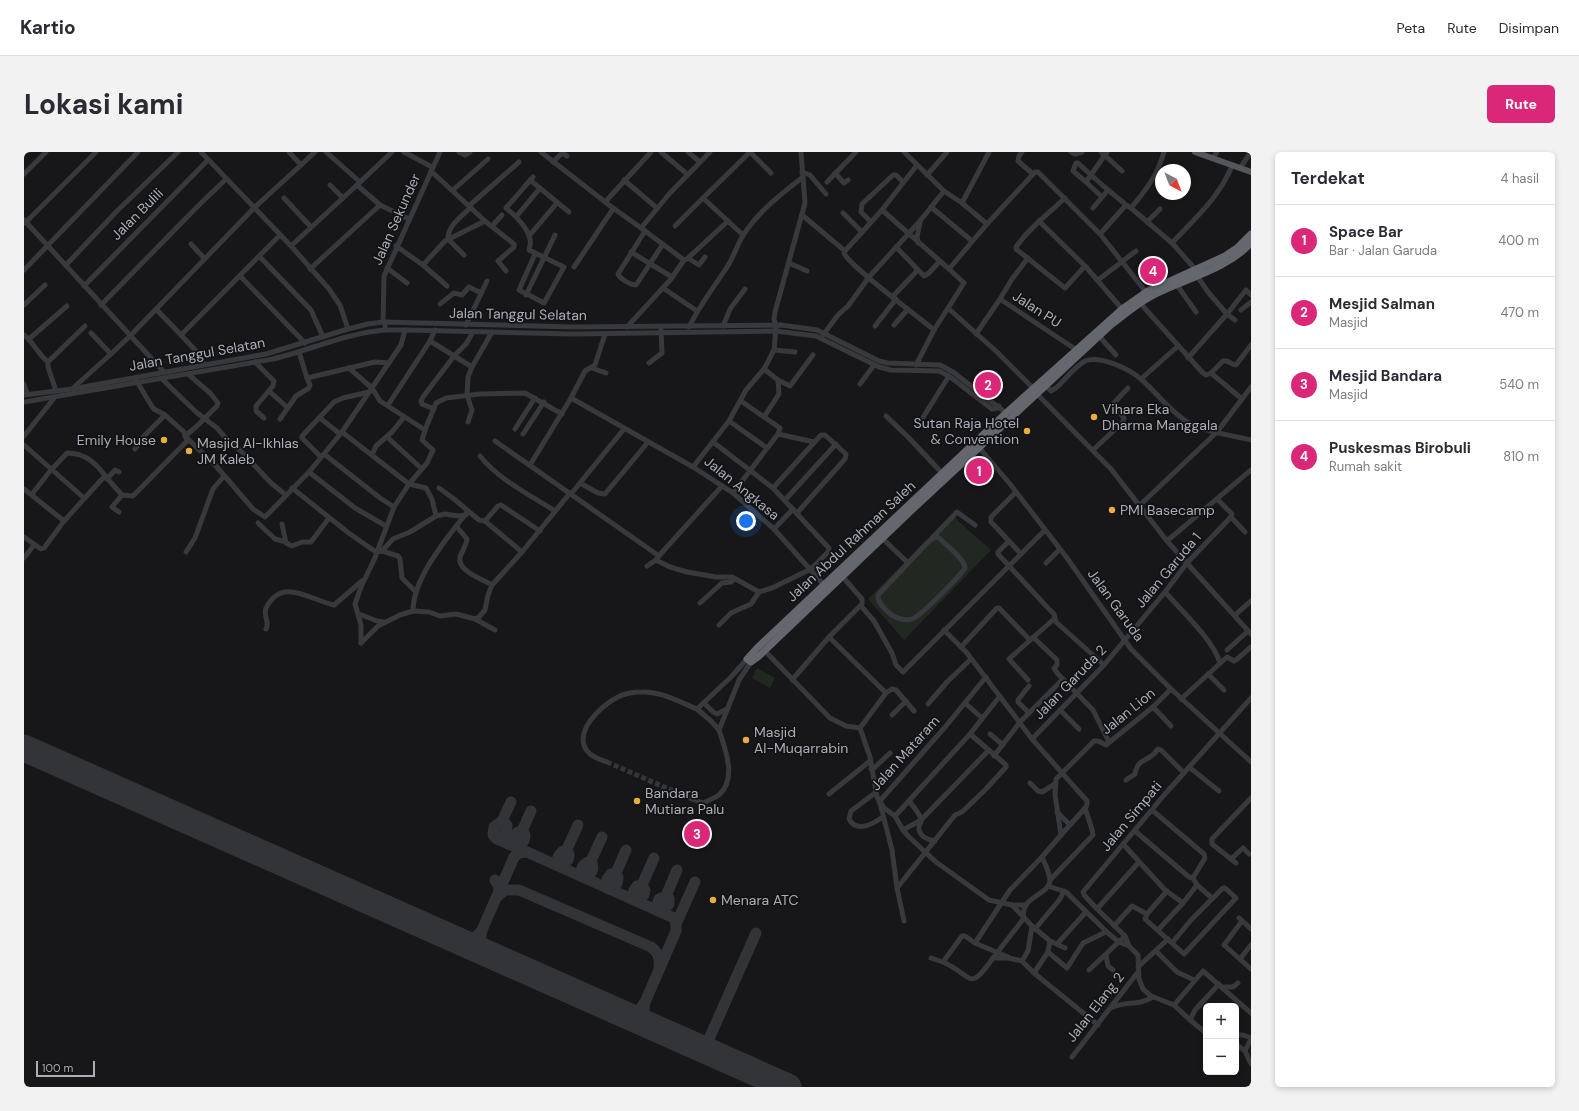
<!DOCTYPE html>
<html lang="id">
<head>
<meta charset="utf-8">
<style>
  :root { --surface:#fff; --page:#f2f2f3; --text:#2b2b33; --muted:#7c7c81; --line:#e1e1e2; --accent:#db2777 }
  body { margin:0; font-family:"DM Sans",sans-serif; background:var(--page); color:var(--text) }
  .controls { position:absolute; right:12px; bottom:12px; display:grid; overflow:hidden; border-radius:6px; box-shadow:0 2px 6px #0003 }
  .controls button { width:36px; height:36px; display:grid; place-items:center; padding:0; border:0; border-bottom:1px solid var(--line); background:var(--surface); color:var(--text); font:20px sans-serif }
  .compass { position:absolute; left:1131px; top:12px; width:36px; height:36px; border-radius:50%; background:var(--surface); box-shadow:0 2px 6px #0003; rotate:138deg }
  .scale { position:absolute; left:12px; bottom:10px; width:59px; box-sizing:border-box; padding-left:4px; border:2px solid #aaaeb8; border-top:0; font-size:11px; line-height:14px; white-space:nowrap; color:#aaaeb8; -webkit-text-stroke:3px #121214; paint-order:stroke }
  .you { position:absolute; left:722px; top:369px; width:14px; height:14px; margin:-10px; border:3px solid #fff; border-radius:50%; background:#1a73e8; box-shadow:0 0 0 6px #1a73e833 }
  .badge { display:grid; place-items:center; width:26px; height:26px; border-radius:50%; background:var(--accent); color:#fff; font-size:13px; font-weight:700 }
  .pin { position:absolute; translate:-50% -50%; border:2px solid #fff; box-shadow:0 1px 4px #0006 }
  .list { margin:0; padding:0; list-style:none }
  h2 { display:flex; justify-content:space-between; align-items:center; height:52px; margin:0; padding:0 16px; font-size:17px }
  h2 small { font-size:13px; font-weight:400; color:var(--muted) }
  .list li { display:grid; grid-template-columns:26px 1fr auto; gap:12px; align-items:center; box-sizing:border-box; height:72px; padding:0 16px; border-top:1px solid var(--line) }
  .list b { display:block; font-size:15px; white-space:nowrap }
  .list p { margin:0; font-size:13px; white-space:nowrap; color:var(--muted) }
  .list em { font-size:13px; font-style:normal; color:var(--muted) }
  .map { position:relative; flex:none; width:1227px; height:935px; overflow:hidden; border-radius:6px }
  header { display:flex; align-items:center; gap:24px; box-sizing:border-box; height:56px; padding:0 20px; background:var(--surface); border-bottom:1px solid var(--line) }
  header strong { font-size:19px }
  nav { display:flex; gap:22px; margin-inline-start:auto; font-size:14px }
  .intro { display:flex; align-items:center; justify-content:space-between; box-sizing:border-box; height:96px; padding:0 24px }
  h1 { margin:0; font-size:28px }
  .button { padding:10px 18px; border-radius:6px; background:var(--accent); color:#fff; font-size:14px; font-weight:700 }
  main { display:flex; gap:24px; padding:0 24px }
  aside { flex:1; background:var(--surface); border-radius:6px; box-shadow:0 2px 6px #0003 }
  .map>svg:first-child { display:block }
  .green { fill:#212822 }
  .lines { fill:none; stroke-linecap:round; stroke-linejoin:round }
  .taxiway { stroke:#333438; stroke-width:11 }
  .runway { stroke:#333438; stroke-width:27 }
  .minor-tunnel { stroke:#343539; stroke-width:5; stroke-dasharray:5 2.5; stroke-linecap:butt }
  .minor { stroke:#38393d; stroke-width:5 }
  .major { stroke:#54565c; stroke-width:6 }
  .highway { stroke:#64676e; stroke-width:7 }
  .poi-dot { fill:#e8ad40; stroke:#121214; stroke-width:1.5 }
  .labels { text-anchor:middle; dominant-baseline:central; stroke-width:3.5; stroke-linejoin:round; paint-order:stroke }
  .street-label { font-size:14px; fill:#aaaeb8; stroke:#121214 }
  .poi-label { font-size:14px; fill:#aaaeb8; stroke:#121214; text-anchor:start }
</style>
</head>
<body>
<header>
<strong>Kartio</strong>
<nav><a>Peta</a><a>Rute</a><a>Disimpan</a></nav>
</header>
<div class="intro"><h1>Lokasi kami</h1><a class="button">Rute</a></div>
<main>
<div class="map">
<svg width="1227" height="935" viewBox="0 0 1227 935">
  <rect width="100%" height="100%" fill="#171719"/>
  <!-- green -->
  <g class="green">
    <path d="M929,362L934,369L967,398L880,488L844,447Z"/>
    <path d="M733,516L751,526L746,536L728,526Z"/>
  </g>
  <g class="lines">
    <!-- taxiway -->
    <g class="taxiway">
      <path d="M487,650L478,669L470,675L469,683L473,687L503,700"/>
      <path d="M498,679L501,683C501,690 497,694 491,695C487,688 490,680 498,679L507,659"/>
      <path d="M473,687C479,685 483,679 483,673L478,669"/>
      <path d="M542,699L545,702L544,708L539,714H535C532,708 534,703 539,699H542L554,673"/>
      <path d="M567,709C559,711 554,718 560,725C568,723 571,717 567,709L578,685"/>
      <path d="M592,721L587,722L583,727V733L585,737C592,735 594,732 594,725L592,721L602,698"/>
      <path d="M471,728L475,735V743L481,738H495L627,795C635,800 636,807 635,816"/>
      <path d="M618,733L613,734L610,738L609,743L611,748L620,743L621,738L618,733L630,706"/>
      <path d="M642,744L645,746V752L640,758L635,759L633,754L634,750L635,747L642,744L653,718"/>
      <path d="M652,772L671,730"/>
      <path d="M438,790C447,789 453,786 458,778"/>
      <path d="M465,802C458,795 455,788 458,778L490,705L495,701L503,700L650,766L652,772V779L621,850C619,861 621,867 629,875"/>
      <path d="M602,863L613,861L621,850"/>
      <path d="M680,898L732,781"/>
    </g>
    <!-- runway -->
    <path class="runway" d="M0,596L764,935"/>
    <!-- minor-tunnel -->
    <path class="minor-tunnel" d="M583,610L665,646"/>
    <!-- minor -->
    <g class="minor">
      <path d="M177,0L267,94L305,137L316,153L324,177"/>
      <path d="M265,0L277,13L291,0"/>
      <path d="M302,0L336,30"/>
      <path d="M368,0L333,33L356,53L385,67"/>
      <path d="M380,0L408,15"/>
      <path d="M435,0L441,3L446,0"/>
      <path d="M517,0L585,53L617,76"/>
      <path d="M637,0L663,22"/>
      <path d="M664,0L676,10"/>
      <path d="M726,0L747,21"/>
      <path d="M880,0L920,39L938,51L963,72"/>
      <path d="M998,0L995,4L994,9L1009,22"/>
      <path d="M1047,0L1051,2L1058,0"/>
      <path d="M1077,0L1098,19"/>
      <path d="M1140,0C1134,22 1122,38 1107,56L1148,91C1172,65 1194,47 1208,14"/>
      <path d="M1189,6L1193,0"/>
      <path d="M529,10L538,1L543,4"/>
      <path d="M1052,11H1054L1067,23L1062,30L1049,19Z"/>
      <path d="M893,13L858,58L821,99L820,101C824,113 896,166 910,178"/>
      <path d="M1216,16L1227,0"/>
      <path d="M407,19L461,69L490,92V95L474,109L482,119"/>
      <path d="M778,20L786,23L802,42"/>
      <path d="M811,21L820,31L824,28"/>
      <path d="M0,22L22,0"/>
      <path d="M903,23L923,0"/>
      <path d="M509,25L482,56C491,63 509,80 506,93C506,95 505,96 505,98L540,115L520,151L495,138L511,102"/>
      <path d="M506,28L545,60"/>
      <path d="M600,28L633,56"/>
      <path d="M803,30L832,0"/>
      <path d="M1062,30L1078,45"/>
      <path d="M306,33L319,46"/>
      <path d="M429,38L464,7"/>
      <path d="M1084,38L1100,51"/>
      <path d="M260,46L287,75"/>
      <path d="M1041,46C1024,62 1005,76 992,95V97L1041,136L1061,114"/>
      <path d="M581,50L627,0"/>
      <path d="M938,51L965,0"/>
      <path d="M446,53L495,10"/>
      <path d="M907,55L948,89"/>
      <path d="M1069,56L1084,38L1067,23L1083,0"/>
      <path d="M858,58L925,117"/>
      <path d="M819,61L838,80"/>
      <path d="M778,63L821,99"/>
      <path d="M492,65L516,36"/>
      <path d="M0,68L140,220"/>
      <path d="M1015,69L1062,115L1098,157"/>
      <path d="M847,70L837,60L838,52L869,23H872L879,30"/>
      <path d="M1123,70L1136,57"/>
      <path d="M1,71L72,0"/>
      <path d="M468,74L478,63"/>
      <path d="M651,74L679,46"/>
      <path d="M621,79L594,122C596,127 607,133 612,133L639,92"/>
      <path d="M1076,82L1102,53L1107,56"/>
      <path d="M719,83L679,46L726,0"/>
      <path d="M505,84L533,51"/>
      <path d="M894,91L893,85L896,70"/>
      <path d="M1148,91L1171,117"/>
      <path d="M167,92L180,106"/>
      <path d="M267,94L333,33"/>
      <path d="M372,94L399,113L423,134"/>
      <path d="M872,95L900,124L905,121L915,110"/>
      <path d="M607,100L648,125"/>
      <path d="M440,103L424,87C424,73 438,64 447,55"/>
      <path d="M235,104L287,158L299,185"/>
      <path d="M664,106L704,69"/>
      <path d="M661,108L664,106L675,113L681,105"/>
      <path d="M765,111L783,119"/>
      <path d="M42,113L92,60L154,0"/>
      <path d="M399,113L421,89L461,69"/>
      <path d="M550,115L589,57"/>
      <path d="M363,116L383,131"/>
      <path d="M286,117L356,53"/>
      <path d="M0,118L114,0"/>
      <path d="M216,124L281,191"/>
      <path d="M1074,128L1112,99"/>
      <path d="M1153,133L1172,160"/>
      <path d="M60,134L184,8"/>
      <path d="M639,136L673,159"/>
      <path d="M502,143L531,83"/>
      <path d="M869,144L894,118"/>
      <path d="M976,147L988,127L1004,106"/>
      <path d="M1116,151L1178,220L1182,223L1187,221L1218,247"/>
      <path d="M416,152L430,141L438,143L445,135L457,141"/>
      <path d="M0,153L21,133"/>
      <path d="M77,153L172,56L202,27"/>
      <path d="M132,157L157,183"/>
      <path d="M925,157L973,200L1009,236"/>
      <path d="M1217,158L1227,150"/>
      <path d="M1211,168L1203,162L1222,138L1227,143"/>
      <path d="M359,170L360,124L416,0"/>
      <path d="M442,173L463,129"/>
      <path d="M870,173L884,157"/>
      <path d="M699,174L706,157L721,137"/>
      <path d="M851,174L872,147"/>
      <path d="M603,175L647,127L660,108L617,76L646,41L686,0"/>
      <path d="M665,175C676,153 690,135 703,115C710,105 713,92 720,82C735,59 757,42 779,25"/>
      <path d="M381,178L549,182L751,179L792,184L855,215L867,218L915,219L925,224L968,257H971L975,254"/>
      <path d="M411,178L406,189L448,215"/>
      <path d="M67,181L87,202L106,184L230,56L277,13"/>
      <path d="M952,182L976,147L1051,197"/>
      <path d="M0,183C10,191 14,202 24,210V215L32,239"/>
      <path d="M799,183L814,163L824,154L845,125L896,69L920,39"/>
      <path d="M1075,184L1092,203"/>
      <path d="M5,187L43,154"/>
      <path d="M750,198L771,200"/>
      <path d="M275,200L283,226L351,210L365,211"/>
      <path d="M1164,206L1203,162L1184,140L1173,124"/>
      <path d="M24,210L61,174"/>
      <path d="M231,210L250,229L249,234L232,254V259L240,266"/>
      <path d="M625,211L638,201L637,178"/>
      <path d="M180,212L172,199L157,183L256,83"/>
      <path d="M892,213L910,178L940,131L925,117L963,72L1011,20H1014L1076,82L1122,140"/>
      <path d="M325,216L348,236L356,249L401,278"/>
      <path d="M568,216L582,221"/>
      <path d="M740,217L754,228L766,234L789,203"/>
      <path d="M1187,221L1199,209C1204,207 1207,213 1212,213L1227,193"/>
      <path d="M164,222L186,241L194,251L193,254L172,275L161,284L192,314L229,357L241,365L285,320L318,280L377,193L381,178H361V170"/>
      <path d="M138,227L172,260L193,276L205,290L216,298L247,331L262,343"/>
      <path d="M1117,227L1154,194"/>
      <path d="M0,232L3,242"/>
      <path d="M836,232L850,213"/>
      <path d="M1021,233L1027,239L1032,236C1041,228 1050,215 1061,209C1076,203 1106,217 1118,228C1134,242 1146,260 1165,271C1184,281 1207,283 1227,288"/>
      <path d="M49,236L87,202"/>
      <path d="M245,239L264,256"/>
      <path d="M1012,241L1087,317L1143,389L1227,482"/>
      <path d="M0,243L48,237L242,202L324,177L344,172L359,170L548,175L757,173L793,178L855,209L863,211L916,213L929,220L982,261"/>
      <path d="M547,246L669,315L709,341L750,377L800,433"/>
      <path d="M717,249L756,276L754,282"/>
      <path d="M0,250L249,207C286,198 323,181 361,178"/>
      <path d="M364,253L406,189"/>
      <path d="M410,257L398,252L397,249L399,245L430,204L442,192L449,180"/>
      <path d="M862,264L884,285L918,321"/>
      <path d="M740,265L755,242L754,228"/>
      <path d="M296,266L316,282"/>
      <path d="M256,267L272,244L285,236L286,233L283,226"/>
      <path d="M898,267L925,224"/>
      <path d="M705,269L743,296"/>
      <path d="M444,270L448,258L443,243L444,225L448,215L468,180"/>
      <path d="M491,277L511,246"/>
      <path d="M318,280L385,332L402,336L408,347L412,364"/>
      <path d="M499,282L520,250"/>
      <path d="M0,284L31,245"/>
      <path d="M363,285L398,317"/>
      <path d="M471,289L635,404"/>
      <path d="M0,293L60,346"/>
      <path d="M953,293L986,332L1043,406L1107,497L1147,537L1227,610"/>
      <path d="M111,297L120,284L141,263"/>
      <path d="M1069,298L1099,270L1100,266L1089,252L1104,236"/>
      <path d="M300,302L356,346L370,355"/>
      <path d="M348,303L352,294L368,280L380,265"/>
      <path d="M456,304C475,328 506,343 531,359"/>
      <path d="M297,305L278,286V284L310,250L319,246L345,240"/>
      <path d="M506,313L547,246L561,219L571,213L581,182"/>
      <path d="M669,315L705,269L722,238L740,217L750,198L752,175L750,167L751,160L781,51L777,0"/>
      <path d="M285,320L331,356L362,374"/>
      <path d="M83,327L91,318L95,320"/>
      <path d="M556,331L574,341L581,342L624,290"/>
      <path d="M268,336L326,382L352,400L358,399L369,387L386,380L412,364L421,362L434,364L442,363"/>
      <path d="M415,336L430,347L455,368L461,369L498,400"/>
      <path d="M749,336L797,283H801L822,302L821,307L773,361"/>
      <path d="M0,337L40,369"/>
      <path d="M992,340L967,365V370L970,373L997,402"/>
      <path d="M709,341L754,282L790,290"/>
      <path d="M8,342L27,318L43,301C61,301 72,311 82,325"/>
      <path d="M547,342L600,277"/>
      <path d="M761,348L812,292"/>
      <path d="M1116,353L1193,280L1227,235"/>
      <path d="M95,360L88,355L98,343"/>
      <path d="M1207,365L1221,380"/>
      <path d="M461,369L474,354L477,353L516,379"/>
      <path d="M234,371L251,387L262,390"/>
      <path d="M258,372L262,391L268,394L278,390H287L305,366"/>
      <path d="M433,375L443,387C442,394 438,399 436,405C433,419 458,427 468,433"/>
      <path d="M750,377L769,357"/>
      <path d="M0,385L17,397L20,396L40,369L78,327L82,325L98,343L109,344L163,289L160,280L141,263L130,257L127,253L112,228"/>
      <path d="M911,385L915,386C922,393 941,407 941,416C935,425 897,464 888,467C879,469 871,466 865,461C860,456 853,450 854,443L904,390Z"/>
      <path d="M858,386L884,411"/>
      <path d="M908,386L933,360L951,373"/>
      <path d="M985,389L974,400V402L1024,456L1030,462L1032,470L1080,513"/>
      <path d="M1143,389L1227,318"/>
      <path d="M358,399L374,404L376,407L378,426L392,440"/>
      <path d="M162,400L171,386L189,337L200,324"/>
      <path d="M0,406L10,393"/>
      <path d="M633,406L698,334"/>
      <path d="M1022,411L1036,397"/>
      <path d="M623,414L632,408L646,415L663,420L692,425H708L735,440L748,436L787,417L804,400L805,396L803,394L749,336L689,290"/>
      <path d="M1141,440C1157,458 1190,489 1196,511"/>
      <path d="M676,451L698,431L707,430L710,427"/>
      <path d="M837,454L850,469L868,501L872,513L879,520L1021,378"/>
      <path d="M389,459C389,425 424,385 444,359"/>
      <path d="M335,462L353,469L360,470"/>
      <path d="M1211,463L1227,449"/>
      <path d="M451,467L471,478"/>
      <path d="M695,473L707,461L727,452L735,440"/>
      <path d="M242,477C246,470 239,464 242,456C258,424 286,448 310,453L338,429"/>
      <path d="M920,478L943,501L1008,587L1063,649V652L1062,655L1046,673L1033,660"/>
      <path d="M805,485L862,541"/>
      <path d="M1009,485L1033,508V513L1030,516L1034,522L1069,558L1085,590"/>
      <path d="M337,491V473L331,452L337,435L350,408L370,355L385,332L403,311L409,298L398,288L401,278L412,251L422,246L456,242L501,241L538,262"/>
      <path d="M337,491L354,474L376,463L389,459L405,460L416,464L432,462L451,467L455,465L461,458L464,443L468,433L498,400L546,341"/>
      <path d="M937,495L973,456H975L1006,488"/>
      <path d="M740,498L806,566L822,574L836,576"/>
      <path d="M1203,498L1224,479"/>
      <path d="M1184,522L1200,538"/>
      <path d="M768,528L805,485L838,452V447L818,424"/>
      <path d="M1004,528L985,507L1030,467"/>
      <path d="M1157,547L1203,505L1210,509L1212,508L1227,495"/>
      <path d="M680,551L689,560L693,562L703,557"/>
      <path d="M941,551L958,566"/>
      <path d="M904,552L923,530L947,507"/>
      <path d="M1129,555L1147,574"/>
      <path d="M673,557L687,569L695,578"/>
      <path d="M1036,558L1055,577"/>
      <path d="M890,559L872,538L868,537L862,541L836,576L846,605L853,645L860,656L871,664L879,678L897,668L964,599"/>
      <path d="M1005,561L994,550V548L1005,534"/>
      <path d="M868,563L882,549"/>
      <path d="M966,582L979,593"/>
      <path d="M1008,587L1080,513L1141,440L1163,411L1207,365L1208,362L1193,347"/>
      <path d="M970,604L996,570L1039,527"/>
      <path d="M583,610C577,608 571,606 566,602C545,583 577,553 594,545C601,541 610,540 618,540C636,539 656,550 673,557L707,525L723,507"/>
      <path d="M1165,615L1195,639"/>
      <path d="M847,617L850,616L866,601"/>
      <path d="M1102,628L1111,622C1113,611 1117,610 1126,605C1129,603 1132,600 1134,597L1137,598L1160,621"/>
      <path d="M1006,631L1014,639L1018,640L1031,632"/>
      <path d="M851,641L827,659L825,667C833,682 850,671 859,665"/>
      <path d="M805,642L846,609"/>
      <path d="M665,646L679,651C685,648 692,646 696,642C713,625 701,597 695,578L715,528L727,510"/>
      <path d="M885,649C889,654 897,662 897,669C897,671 895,673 895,675C894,684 904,688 911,689"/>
      <path d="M855,650L922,574L962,525"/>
      <path d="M856,651L868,698L873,736"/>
      <path d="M1128,658L1180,702L1181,706L1169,726L1173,733L1159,751"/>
      <path d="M871,664L946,582L976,544"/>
      <path d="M879,678L885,685L912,710L965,748L988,753H1002"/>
      <path d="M1111,679L1165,725L1169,726"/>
      <path d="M1037,683L1046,673"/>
      <path d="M1099,692L1141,738L1159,751L1134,778"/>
      <path d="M1207,707L1219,696L1225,702"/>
      <path d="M1212,711L1188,692V687L1227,646"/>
      <path d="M1026,728L1069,683C1069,678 1063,663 1061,656"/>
      <path d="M1173,733L1188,746"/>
      <path d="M1024,734L1042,740L1085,782L1095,790L1105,794"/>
      <path d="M1143,739L1123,762L1121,767L1160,802L1212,746L1201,736H1199L1167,768L1148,791"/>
      <path d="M988,753L1008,774L1026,789L1024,800L1010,821"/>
      <path d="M1073,757L1115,710"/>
      <path d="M1000,766C995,745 1024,744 1026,729C1026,721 1021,712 1018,705L1037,683L1031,643L1032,627L1070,589H1074L1082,593L1129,555L1147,537"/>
      <path d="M1215,766L1227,777"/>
      <path d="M880,769L873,736L931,663L938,660L961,638L982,615V613L946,582"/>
      <path d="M1218,769L1200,793L1227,817"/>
      <path d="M1008,774L1004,799L998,809L985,806H969C944,842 949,823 919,810L938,784H941L951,791L986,738L1018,705"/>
      <path d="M1090,774L1108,754L1123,762"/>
      <path d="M1011,777L1036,747L1040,739"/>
      <path d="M1026,789L1041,796"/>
      <path d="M951,791L984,805"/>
      <path d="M1033,792L1062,760"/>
      <path d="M1132,799L1153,820L1170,828"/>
      <path d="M1024,800L1043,816L1059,791L1082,780"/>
      <path d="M1082,803L1084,814L1089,818"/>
      <path d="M907,806L919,810"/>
      <path d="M969,806L1000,766"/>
      <path d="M1216,807L1227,793"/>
      <path d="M998,809L1010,821L1074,873"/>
      <path d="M1114,815L1144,787"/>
      <path d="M1065,818L1101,784"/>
      <path d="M1199,835H1209L1214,831"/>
      <path d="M1150,853L1179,819L1227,861"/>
      <path d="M1087,856C1103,848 1112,855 1129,845"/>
      <path d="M1166,868L1171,858L1195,832"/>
      <path d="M1182,881L1166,868L1150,853L1127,844L1119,837L1115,827L1114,803L1105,794L1101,784L1073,757L1060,743L1059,740L1141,642L1227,546"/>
      <path d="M1212,883H1219L1227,886"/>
      <path d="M1212,892L1221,899L1227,887"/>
      <path d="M1221,899L1227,912"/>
      <path d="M1048,905L1114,820"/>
    </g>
    <!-- major -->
    <path class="major" d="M1171,0L1227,20"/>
    <!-- highway -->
    <path class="highway" d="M1227,82L1213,96L1201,104L1122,140L1098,157L982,261L733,496L723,507L727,510L734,505L888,358L1087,173C1104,160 1119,147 1138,139C1168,125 1204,116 1227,91"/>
  </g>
  <!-- markers -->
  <g class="poi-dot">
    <circle cx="1070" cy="265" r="4"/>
    <circle cx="1003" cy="279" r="4"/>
    <circle cx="140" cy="288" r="4"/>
    <circle cx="165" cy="299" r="4"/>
    <circle cx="1088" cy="358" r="4"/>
    <circle cx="722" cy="588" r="4"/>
    <circle cx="613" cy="649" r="4"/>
    <circle cx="689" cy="748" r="4"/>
  </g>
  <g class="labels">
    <!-- street labels -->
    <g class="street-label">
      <text transform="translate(113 62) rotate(-45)">Jalan Bulili</text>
      <text transform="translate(372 67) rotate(-66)">Jalan Sekunder</text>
      <text transform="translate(1013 157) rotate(33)">Jalan PU</text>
      <text transform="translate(494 162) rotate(1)">Jalan Tanggul Selatan</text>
      <text transform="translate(173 202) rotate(-10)">Jalan Tanggul Selatan</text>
      <text transform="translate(718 336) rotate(39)">Jalan Angkasa</text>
      <text transform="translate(827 389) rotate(-43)">Jalan Abdul Rahman Saleh</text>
      <text transform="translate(1144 418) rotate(-50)">Jalan Garuda 1</text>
      <text transform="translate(1092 453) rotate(54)">Jalan Garuda</text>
      <text transform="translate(1046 530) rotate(-46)">Jalan Garuda 2</text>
      <text transform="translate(1104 559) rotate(-39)">Jalan Lion</text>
      <text transform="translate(881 601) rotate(-48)">Jalan Mataram</text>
      <text transform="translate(1107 664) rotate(-50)">Jalan Simpati</text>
      <text transform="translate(1071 855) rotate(-52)">Jalan Elang 2</text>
    </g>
    <!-- poi labels -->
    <g class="poi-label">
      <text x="1078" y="257">Vihara Eka<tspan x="1078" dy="16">Dharma Manggala</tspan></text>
      <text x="995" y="271" text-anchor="end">Sutan Raja Hotel<tspan x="995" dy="16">&amp; Convention</tspan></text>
      <text x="132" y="288" text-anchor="end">Emily House</text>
      <text x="173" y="291">Masjid Al-Ikhlas<tspan x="173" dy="16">JM Kaleb</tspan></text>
      <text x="1096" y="358">PMI Basecamp</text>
      <text x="730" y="580">Masjid<tspan x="730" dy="16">Al-Muqarrabin</tspan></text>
      <text x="621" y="641">Bandara<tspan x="621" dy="16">Mutiara Palu</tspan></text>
      <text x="697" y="748">Menara ATC</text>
    </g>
  </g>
</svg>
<div class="controls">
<button>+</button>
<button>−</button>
</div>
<svg class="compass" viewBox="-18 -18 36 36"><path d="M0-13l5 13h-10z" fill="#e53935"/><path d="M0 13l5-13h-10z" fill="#7c7c81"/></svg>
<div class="scale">100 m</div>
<div class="you"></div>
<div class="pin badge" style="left:955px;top:319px">1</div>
<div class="pin badge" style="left:964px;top:233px">2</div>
<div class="pin badge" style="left:673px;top:682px">3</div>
<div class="pin badge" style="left:1129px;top:119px">4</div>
</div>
<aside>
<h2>Terdekat<small>4 hasil</small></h2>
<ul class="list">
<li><span class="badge">1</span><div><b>Space Bar</b><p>Bar · Jalan Garuda</p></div><em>400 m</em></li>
<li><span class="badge">2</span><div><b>Mesjid Salman</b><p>Masjid</p></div><em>470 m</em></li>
<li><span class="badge">3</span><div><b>Mesjid Bandara</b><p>Masjid</p></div><em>540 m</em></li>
<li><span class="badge">4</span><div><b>Puskesmas Birobuli</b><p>Rumah sakit</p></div><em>810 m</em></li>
</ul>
</aside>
</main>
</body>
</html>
